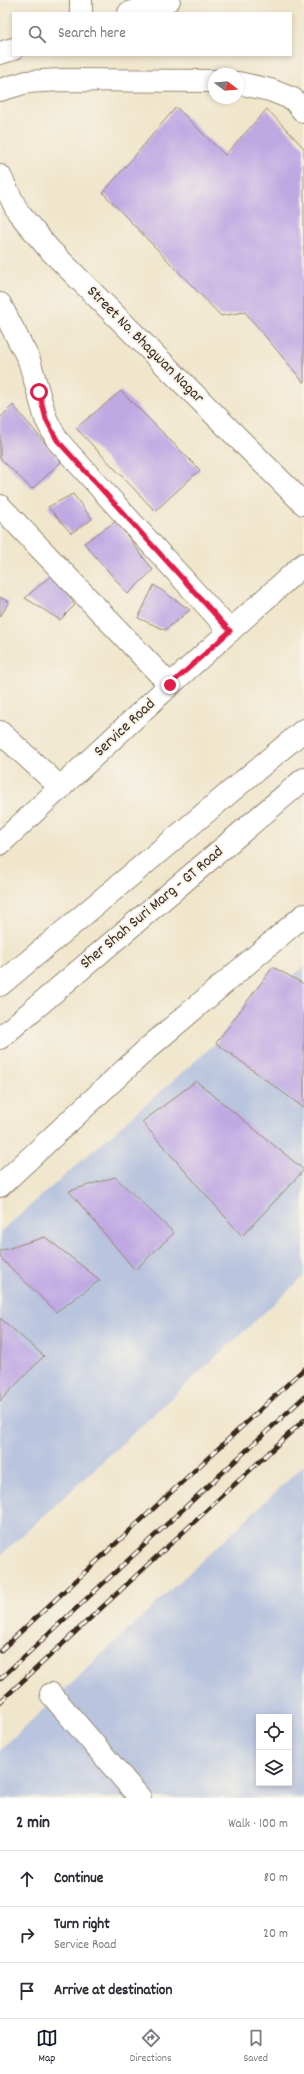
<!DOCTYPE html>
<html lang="en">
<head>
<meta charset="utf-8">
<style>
  :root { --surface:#fff; --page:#f7f7f7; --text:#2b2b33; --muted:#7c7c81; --line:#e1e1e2; --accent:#111827 }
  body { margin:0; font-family:Dekko,sans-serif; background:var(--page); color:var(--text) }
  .controls { position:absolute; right:12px; bottom:12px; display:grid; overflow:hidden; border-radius:0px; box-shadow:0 2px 6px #0003 }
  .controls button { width:36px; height:36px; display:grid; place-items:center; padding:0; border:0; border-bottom:1px solid var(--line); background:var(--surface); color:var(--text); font:20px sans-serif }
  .compass { position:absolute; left:208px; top:68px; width:36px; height:36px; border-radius:50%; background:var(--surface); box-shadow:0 2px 6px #0003; rotate:106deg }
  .stop { position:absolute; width:12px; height:12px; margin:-9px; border:3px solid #e11d48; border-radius:50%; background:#fff }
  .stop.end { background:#e11d48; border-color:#fff; box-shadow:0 1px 4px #0008 }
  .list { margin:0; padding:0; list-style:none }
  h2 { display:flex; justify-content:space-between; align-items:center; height:52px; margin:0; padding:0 16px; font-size:17px }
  h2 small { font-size:13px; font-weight:400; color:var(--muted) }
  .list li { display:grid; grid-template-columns:26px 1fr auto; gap:12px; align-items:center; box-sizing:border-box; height:56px; padding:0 16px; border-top:1px solid var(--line) }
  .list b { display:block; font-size:15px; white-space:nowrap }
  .list p { margin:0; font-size:13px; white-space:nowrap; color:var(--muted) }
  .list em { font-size:13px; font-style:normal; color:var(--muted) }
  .icon { flex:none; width:22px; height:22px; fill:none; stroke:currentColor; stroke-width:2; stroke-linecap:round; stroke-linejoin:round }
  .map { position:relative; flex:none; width:304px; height:1798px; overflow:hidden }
  .search { position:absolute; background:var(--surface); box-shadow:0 2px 6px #0003; left:12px; right:12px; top:12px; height:44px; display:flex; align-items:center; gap:10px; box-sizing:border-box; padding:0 14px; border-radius:0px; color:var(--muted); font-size:15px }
  .sheet { height:220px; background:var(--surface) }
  nav { display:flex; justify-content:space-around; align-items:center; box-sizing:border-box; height:56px; border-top:1px solid var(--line); background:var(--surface); font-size:11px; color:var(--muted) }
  nav a { display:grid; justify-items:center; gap:2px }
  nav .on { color:var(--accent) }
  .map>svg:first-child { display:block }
  .industrial { fill:#b9c4de; fill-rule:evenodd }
  .building { fill:#bfa9e3 }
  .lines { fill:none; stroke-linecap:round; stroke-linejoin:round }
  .minor-casing { stroke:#968875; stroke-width:24 }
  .major-casing { stroke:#968875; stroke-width:24 }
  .minor { stroke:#fff; stroke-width:22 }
  .major { stroke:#fff; stroke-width:22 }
  .rail-casing { stroke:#3b2a1e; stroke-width:4.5 }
  .rail { stroke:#f7f3e8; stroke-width:3; stroke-dasharray:9; stroke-linecap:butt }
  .route { stroke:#e11d48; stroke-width:5 }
  .labels { text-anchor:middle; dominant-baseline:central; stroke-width:4; stroke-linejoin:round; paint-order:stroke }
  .street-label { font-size:16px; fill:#3b2a1e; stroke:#f7f3e8 }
</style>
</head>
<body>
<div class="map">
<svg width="304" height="1798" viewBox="0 0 304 1798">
  <rect width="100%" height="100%" fill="#f7f3e8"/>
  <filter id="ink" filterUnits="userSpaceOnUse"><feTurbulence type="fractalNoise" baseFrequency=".025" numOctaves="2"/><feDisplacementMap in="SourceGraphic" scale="8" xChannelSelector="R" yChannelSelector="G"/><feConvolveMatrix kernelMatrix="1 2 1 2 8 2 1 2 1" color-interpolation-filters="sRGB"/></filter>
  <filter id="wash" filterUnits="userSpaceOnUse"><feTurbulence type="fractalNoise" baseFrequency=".012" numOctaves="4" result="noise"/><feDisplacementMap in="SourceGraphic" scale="16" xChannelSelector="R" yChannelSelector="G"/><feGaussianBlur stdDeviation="0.9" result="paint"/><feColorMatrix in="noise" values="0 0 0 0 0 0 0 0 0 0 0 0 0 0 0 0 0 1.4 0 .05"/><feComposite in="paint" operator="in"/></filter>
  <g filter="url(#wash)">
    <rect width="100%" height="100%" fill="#f0e6cc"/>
    <!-- industrial -->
    <g class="industrial">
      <path d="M304,966V1276L0,1556V1232Z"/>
      <path d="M304,1465V1798H0V1750ZM259,1717H289V1783H259Z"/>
    </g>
    <g id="blocks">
      <!-- building -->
      <g class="building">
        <path d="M176,107L225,155L267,109L304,148V383L245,312L221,316L103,193Z"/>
        <path d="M121,391L200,470L155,511L76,428Z"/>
        <path d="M13,405L61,462L32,489L0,458V418Z"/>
        <path d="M73,494L92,519L71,533L48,507Z"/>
        <path d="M116,521L153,570L128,594L84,543Z"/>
        <path d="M54,573L75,605L60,620L25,598Z"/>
        <path d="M154,585L190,610L165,630L138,618Z"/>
        <path d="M0,597L9,602L0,617Z"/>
        <path d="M273,967L304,984V1108L216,1043Z"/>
        <path d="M196,1081L304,1170L242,1236L142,1122Z"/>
        <path d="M115,1177L174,1233L135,1270L69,1191Z"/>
        <path d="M45,1237L100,1280L56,1312L0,1257V1251Z"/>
        <path d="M0,1318L44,1356L0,1401Z"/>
      </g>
    </g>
  </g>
  <g filter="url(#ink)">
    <use href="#blocks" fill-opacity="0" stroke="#968875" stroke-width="1"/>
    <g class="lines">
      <defs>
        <g id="minor">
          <path d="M81,0V13"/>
          <path d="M129,13L169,0"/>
          <path d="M0,53L13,49"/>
          <path d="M238,83L270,90L293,99L304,112"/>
          <path d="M0,90L27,82L60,80L214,81"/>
          <path d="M0,176L18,212L48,248L304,504"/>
          <path d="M0,304L29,360L46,419L57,440L230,631"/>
          <path d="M0,506L170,685"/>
          <path d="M0,732L61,788"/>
          <path d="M0,844L170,685L304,564"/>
          <path d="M0,1186L147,1049L304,915"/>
          <path d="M51,1694L140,1798"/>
        </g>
        <g id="major">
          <path d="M0,985L304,730"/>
          <path d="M0,1038L304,779"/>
        </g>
      </defs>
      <!-- minor casing -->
      <use href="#minor" class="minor-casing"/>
      <!-- major casing -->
      <use href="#major" class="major-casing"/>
      <!-- minor -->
      <use href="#minor" class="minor"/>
      <!-- major -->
      <use href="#major" class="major"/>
      <defs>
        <g id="rail">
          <path d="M0,1651L304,1369"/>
          <path d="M0,1679L304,1397"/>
          <path d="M0,1702L304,1420"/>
        </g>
      </defs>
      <!-- rail casing -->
      <use href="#rail" class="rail-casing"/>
      <!-- rail -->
      <use href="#rail" class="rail"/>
    </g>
  </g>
  <g class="lines" filter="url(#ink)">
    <!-- route -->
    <path class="route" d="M39,392L46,419L57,440L230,631L170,685"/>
  </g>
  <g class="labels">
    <!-- street labels -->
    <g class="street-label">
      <text transform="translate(145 345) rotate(45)">Street No. Bhagwan Nagar</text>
      <text transform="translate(125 728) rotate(-43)">Service Road</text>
      <text transform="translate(152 908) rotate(-40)">Sher Shah Suri Marg - GT Road</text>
    </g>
  </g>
</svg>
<div class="controls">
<button><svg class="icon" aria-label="locate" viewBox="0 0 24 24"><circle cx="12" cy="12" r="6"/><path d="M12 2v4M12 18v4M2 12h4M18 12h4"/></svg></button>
<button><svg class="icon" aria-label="layers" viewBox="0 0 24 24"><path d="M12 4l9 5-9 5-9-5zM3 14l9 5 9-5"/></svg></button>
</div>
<svg class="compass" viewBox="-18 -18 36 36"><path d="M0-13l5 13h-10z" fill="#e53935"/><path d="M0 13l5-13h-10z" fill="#7c7c81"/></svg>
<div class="stop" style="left:39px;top:392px"></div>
<div class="stop end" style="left:170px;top:685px"></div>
<div class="search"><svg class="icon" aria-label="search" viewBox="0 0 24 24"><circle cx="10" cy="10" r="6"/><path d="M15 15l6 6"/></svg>Search here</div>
</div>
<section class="sheet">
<h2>2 min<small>Walk · 100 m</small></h2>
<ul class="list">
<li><svg class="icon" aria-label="ahead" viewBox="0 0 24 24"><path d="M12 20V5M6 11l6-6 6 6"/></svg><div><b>Continue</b></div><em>80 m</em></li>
<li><svg class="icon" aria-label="right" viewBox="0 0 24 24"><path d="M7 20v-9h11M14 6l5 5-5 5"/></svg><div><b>Turn right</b><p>Service Road</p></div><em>20 m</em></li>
<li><svg class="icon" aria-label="arrive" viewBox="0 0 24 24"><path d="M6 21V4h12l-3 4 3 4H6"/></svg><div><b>Arrive at destination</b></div></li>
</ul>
</section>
<nav>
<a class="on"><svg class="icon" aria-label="map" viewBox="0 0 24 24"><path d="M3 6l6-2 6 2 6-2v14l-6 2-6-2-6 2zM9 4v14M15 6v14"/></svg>Map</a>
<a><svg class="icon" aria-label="directions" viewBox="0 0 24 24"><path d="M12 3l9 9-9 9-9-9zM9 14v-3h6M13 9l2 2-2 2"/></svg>Directions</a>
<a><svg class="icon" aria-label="saved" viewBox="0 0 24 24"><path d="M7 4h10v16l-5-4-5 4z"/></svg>Saved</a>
</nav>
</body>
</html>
